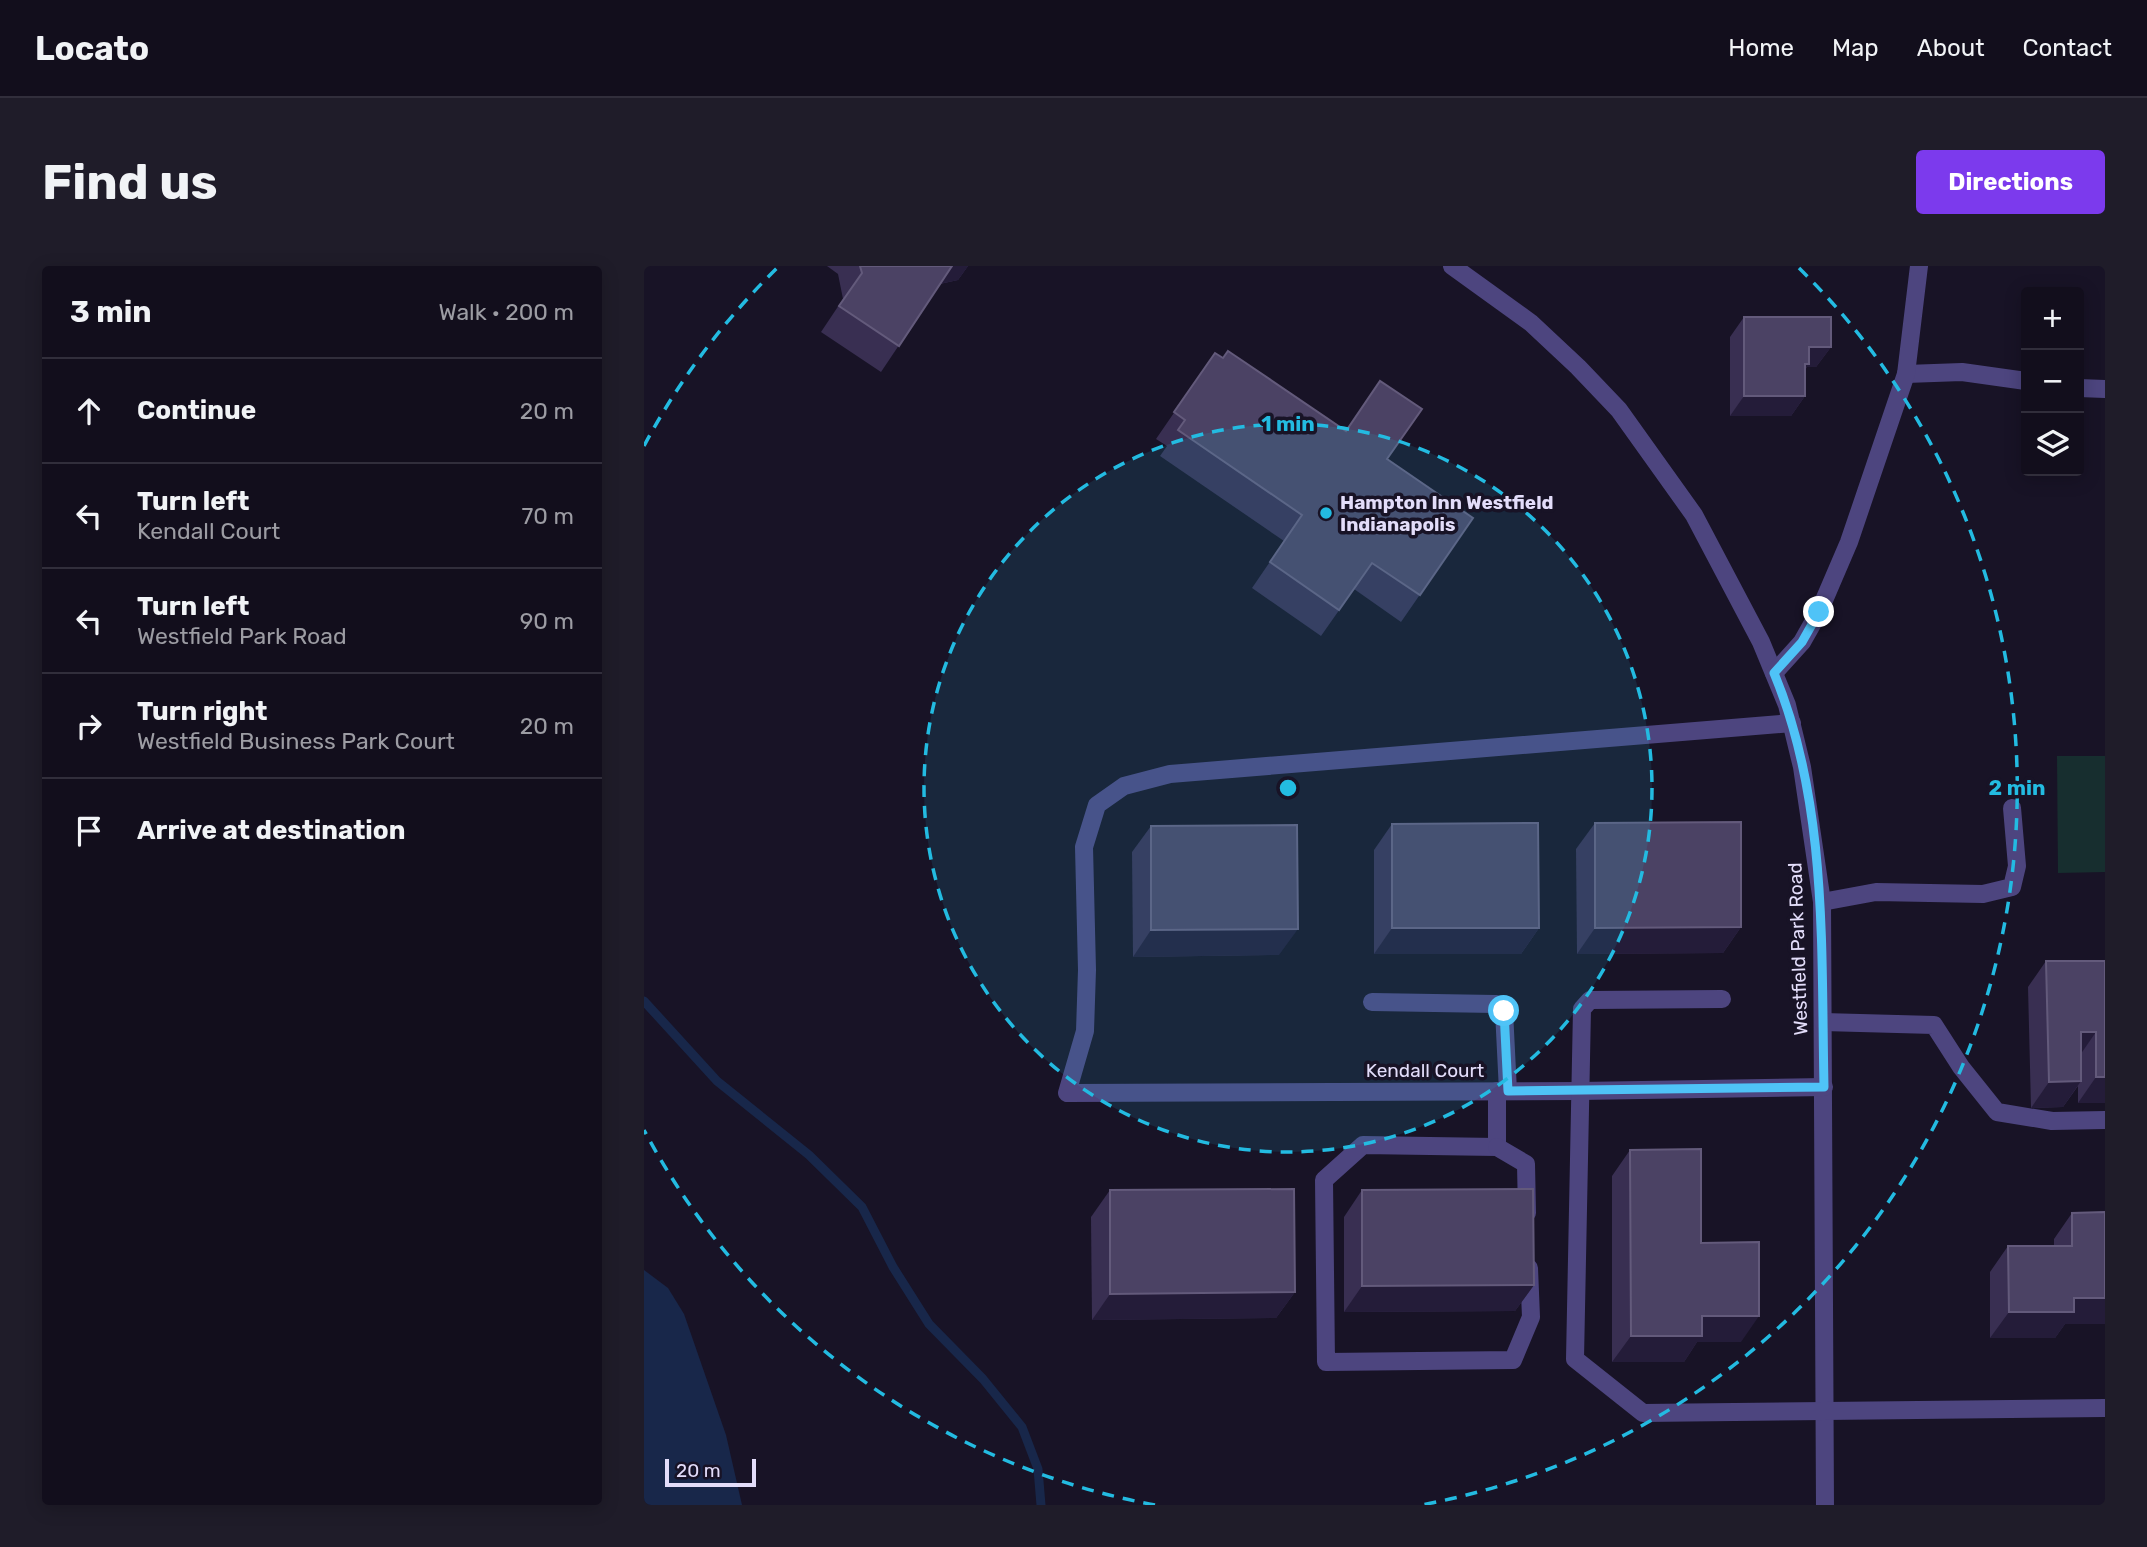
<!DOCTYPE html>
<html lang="en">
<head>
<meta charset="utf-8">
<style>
  :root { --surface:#120e1c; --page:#1f1c29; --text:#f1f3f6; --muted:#9c9ca3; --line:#312e3b; --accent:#7c3aed }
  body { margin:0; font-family:Rubik,sans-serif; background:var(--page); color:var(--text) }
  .controls { position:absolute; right:21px; top:21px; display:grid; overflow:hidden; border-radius:7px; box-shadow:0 4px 18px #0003 }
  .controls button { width:63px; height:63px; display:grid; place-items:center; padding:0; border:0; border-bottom:2px solid var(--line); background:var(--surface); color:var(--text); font:35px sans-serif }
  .scale { position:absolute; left:21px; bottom:18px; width:91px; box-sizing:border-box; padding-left:7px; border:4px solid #e3ddfa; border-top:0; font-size:19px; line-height:24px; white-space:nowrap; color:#e3ddfa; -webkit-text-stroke:5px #181326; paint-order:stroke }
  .stop { position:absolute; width:21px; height:21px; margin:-16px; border:5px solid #4fc3f7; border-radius:50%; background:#fff }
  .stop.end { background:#4fc3f7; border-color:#fff; box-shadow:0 2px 7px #0008 }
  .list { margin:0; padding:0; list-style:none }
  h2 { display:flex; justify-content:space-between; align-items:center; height:91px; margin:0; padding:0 28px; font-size:30px }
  h2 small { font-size:23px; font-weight:400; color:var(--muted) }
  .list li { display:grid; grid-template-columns:46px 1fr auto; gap:21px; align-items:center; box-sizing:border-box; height:105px; padding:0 28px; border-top:2px solid var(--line) }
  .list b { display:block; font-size:26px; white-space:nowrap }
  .list p { margin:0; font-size:23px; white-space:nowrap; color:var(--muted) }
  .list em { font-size:23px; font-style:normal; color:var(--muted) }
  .icon { flex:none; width:38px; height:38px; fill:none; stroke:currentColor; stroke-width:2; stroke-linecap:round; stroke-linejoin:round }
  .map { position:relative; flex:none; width:1461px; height:1239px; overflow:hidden; border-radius:7px }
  header { display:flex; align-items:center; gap:42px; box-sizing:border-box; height:98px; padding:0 35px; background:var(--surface); border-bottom:2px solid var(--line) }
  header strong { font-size:33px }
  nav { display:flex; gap:38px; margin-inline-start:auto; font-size:24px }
  .intro { display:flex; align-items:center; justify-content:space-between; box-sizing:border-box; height:168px; padding:0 42px }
  h1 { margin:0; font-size:49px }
  .button { padding:18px 32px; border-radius:7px; background:var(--accent); color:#fff; font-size:24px; font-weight:700 }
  main { display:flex; gap:42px; padding:0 42px }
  aside { flex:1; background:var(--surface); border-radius:7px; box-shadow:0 4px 18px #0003 }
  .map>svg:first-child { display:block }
  .green { fill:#172e2f }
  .water { fill:#18274a }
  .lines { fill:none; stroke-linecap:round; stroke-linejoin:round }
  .stream { stroke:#18274a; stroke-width:9 }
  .minor { stroke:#4d457f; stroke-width:18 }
  .wall { fill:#392f52 }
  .shaded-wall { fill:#241c39 }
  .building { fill:#4b4264; stroke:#635a7b; stroke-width:2 }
  .route { stroke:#4fc3f7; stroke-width:9 }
  .ring { fill:none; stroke:#23bbe1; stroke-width:3.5; stroke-dasharray:12 9 }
  .poi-dot { fill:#23bbe1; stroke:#181326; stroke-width:2.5 }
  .labels { text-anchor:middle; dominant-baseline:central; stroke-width:7; stroke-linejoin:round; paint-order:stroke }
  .poi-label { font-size:19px; font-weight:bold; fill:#e3ddfa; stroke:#181326; text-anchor:start }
  .street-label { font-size:19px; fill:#e3ddfa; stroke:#181326 }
  .centre { fill:#23bbe1; stroke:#181326; stroke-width:3.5 }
  .ring-label { font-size:21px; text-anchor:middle; font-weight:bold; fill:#23bbe1; stroke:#181326; stroke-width:7; stroke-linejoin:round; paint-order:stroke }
</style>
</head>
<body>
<header>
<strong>Locato</strong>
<nav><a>Home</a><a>Map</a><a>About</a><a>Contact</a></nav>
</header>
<div class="intro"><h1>Find us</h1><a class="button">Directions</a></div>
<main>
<aside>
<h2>3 min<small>Walk · 200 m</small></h2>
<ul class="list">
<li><svg class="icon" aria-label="ahead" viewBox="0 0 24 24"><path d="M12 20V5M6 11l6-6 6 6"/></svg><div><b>Continue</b></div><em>20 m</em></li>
<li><svg class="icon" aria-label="left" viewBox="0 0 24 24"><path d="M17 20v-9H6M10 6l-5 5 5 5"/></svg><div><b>Turn left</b><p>Kendall Court</p></div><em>70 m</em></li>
<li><svg class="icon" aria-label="left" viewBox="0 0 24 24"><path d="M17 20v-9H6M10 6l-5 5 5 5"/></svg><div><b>Turn left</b><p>Westfield Park Road</p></div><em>90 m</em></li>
<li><svg class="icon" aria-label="right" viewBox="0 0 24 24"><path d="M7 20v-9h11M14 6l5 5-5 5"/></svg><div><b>Turn right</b><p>Westfield Business Park Court</p></div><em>20 m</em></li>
<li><svg class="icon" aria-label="arrive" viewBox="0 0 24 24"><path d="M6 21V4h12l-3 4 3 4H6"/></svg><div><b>Arrive at destination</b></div></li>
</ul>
</aside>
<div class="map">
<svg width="1461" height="1239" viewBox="0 0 1461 1239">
  <rect width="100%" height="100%" fill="#181326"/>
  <!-- green -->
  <path class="green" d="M1413,490H1461V606L1414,607Z"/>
  <!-- water -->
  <path class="water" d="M0,1004L24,1022L40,1048L82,1169L98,1239H0Z"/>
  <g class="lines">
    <!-- stream -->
    <path class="stream" d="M0,735L73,815L165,889L218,941L249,1001L285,1058L339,1113L378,1161L394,1203L397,1239"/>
    <!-- minor -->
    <g class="minor">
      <path d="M808,0L887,57L934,101L975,144L1050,249L1117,376L1143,439L1158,501L1178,636L1181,1239"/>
      <path d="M1262,108L1318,106L1382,115"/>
      <path d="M1435,122L1461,123"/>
      <path d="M1130,407L1158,376L1175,346L1205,276L1262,108L1275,0"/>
      <path d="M1148,457L526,508L480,520L453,539L440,581L443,704L441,765L423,827L936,825L1180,821"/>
      <path d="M1178,636L1232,626L1339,628L1368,621L1373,600L1368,542"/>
      <path d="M1078,733L946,734L938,743L931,1093L999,1147L1461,1142"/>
      <path d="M728,736L852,738L860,745L864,825"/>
      <path d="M1179,756L1290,759L1317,801L1353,846L1408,855L1461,854"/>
      <path d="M853,825V881L719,879L680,914L682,1096L869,1094L887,1051L885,1002"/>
      <path d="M853,881L882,898L883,947"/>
    </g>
  </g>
  <!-- wall -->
  <g class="wall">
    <path d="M183,0H324L314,14L296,18L237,106L177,66L199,33L194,8Z"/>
    <path d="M1100,51L1187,81L1172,101H1163L1161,104V130L1147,150H1086V71Z"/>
    <path d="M571,87L743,193L829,252L757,356L710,323L677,370L608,322L640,275L516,190L523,180L512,173Z"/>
    <path d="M951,557L1097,661L1079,687L933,688L932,583Z"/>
    <path d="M748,558L895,662L877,688H730V584Z"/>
    <path d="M507,560L635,689L489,691L488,586Z"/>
    <path d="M1402,695H1461V837H1434V820L1419,841L1387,842L1384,721Z"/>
    <path d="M986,884L1057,977L1097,1076H1053L1040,1096H968V910Z"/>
    <path d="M466,924L651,1026L632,1052L448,1054L447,951Z"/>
    <path d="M718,924L890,1019L871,1045L700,1046V951Z"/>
    <path d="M1461,946L1421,1058L1411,1072H1346V1006L1364,980H1410V973L1428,947Z"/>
  </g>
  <!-- shaded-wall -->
  <g class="shaded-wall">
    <path d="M308,0H324L314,14L295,18Z"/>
    <path d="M1165,81H1187L1172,101H1163L1151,118Z"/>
    <path d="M1100,130H1161L1147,150H1086Z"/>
    <path d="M1097,661L1079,687L933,688L951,662Z"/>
    <path d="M748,662H895L877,688H730Z"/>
    <path d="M654,663L635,689L489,691L507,664Z"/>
    <path d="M1437,766H1452L1434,792Z"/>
    <path d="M1452,811H1461V837H1434Z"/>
    <path d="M1437,815L1419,841L1387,842L1405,816Z"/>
    <path d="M890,1019L871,1045L700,1046L718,1020Z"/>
    <path d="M651,1026L632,1052L448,1054L466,1028Z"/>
    <path d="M1430,1032H1461V1058H1421L1411,1072H1346L1365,1046Z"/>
    <path d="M1058,1050H1115L1097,1076H1053L1040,1096H968L987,1070Z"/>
  </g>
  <!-- building -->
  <g class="building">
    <path d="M216,0H308L255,80L195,40L218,7Z"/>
    <path d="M1100,51H1187V81H1165V98H1161V130H1100Z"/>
    <path d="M584,85L702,165L736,115L778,143L743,193L829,252L776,329L728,297L695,344L626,296L658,249L534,164L541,154L530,146L571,87L579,92Z"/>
    <path d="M1097,556V661L951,662V557Z"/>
    <path d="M894,557L895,662H748V558Z"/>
    <path d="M653,559L654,663L507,664V560Z"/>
    <path d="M1402,695H1461V811H1452V766H1437V815L1405,816Z"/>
    <path d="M1057,883V977L1115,976V1050H1058V1070H987L986,884Z"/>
    <path d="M650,923L651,1026L466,1028V924Z"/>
    <path d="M889,923L890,1019L718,1020V924Z"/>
    <path d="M1461,946V1032H1430V1046H1365L1364,980H1428V947Z"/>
  </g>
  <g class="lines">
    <!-- route -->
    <path class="route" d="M860,745L864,825L1180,821C1177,682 1184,537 1130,407L1158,376L1175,346"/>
  </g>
  <!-- distance rings -->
  <circle cx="644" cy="522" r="364" fill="#23bbe1" fill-opacity=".12"/>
  <g class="ring">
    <circle cx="644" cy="522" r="364"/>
    <path d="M511 1239A729 729 0 0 1 0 864M0 180A729 729 0 0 1 133 2M1155 2A729 729 0 0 1 777 1239"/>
  </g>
  <!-- markers -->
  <circle class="poi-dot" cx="682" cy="247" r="7"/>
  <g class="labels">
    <!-- poi labels -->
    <g class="poi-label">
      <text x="696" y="236">Hampton Inn Westfield<tspan x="696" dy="22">Indianapolis</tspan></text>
    </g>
    <!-- street labels -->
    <g class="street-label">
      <text transform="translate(1154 683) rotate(-92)">Westfield Park Road</text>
      <text x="781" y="804">Kendall Court</text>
    </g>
  </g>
  <circle cx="644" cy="522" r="10" class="centre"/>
  <g class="ring-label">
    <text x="644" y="165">1 min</text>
    <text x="1373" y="529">2 min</text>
  </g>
</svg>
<div class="controls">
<button>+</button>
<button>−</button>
<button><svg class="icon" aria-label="layers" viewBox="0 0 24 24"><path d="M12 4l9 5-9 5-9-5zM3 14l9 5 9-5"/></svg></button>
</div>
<div class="scale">20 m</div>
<div class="stop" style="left:860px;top:745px"></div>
<div class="stop end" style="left:1175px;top:346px"></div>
</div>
</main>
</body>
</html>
